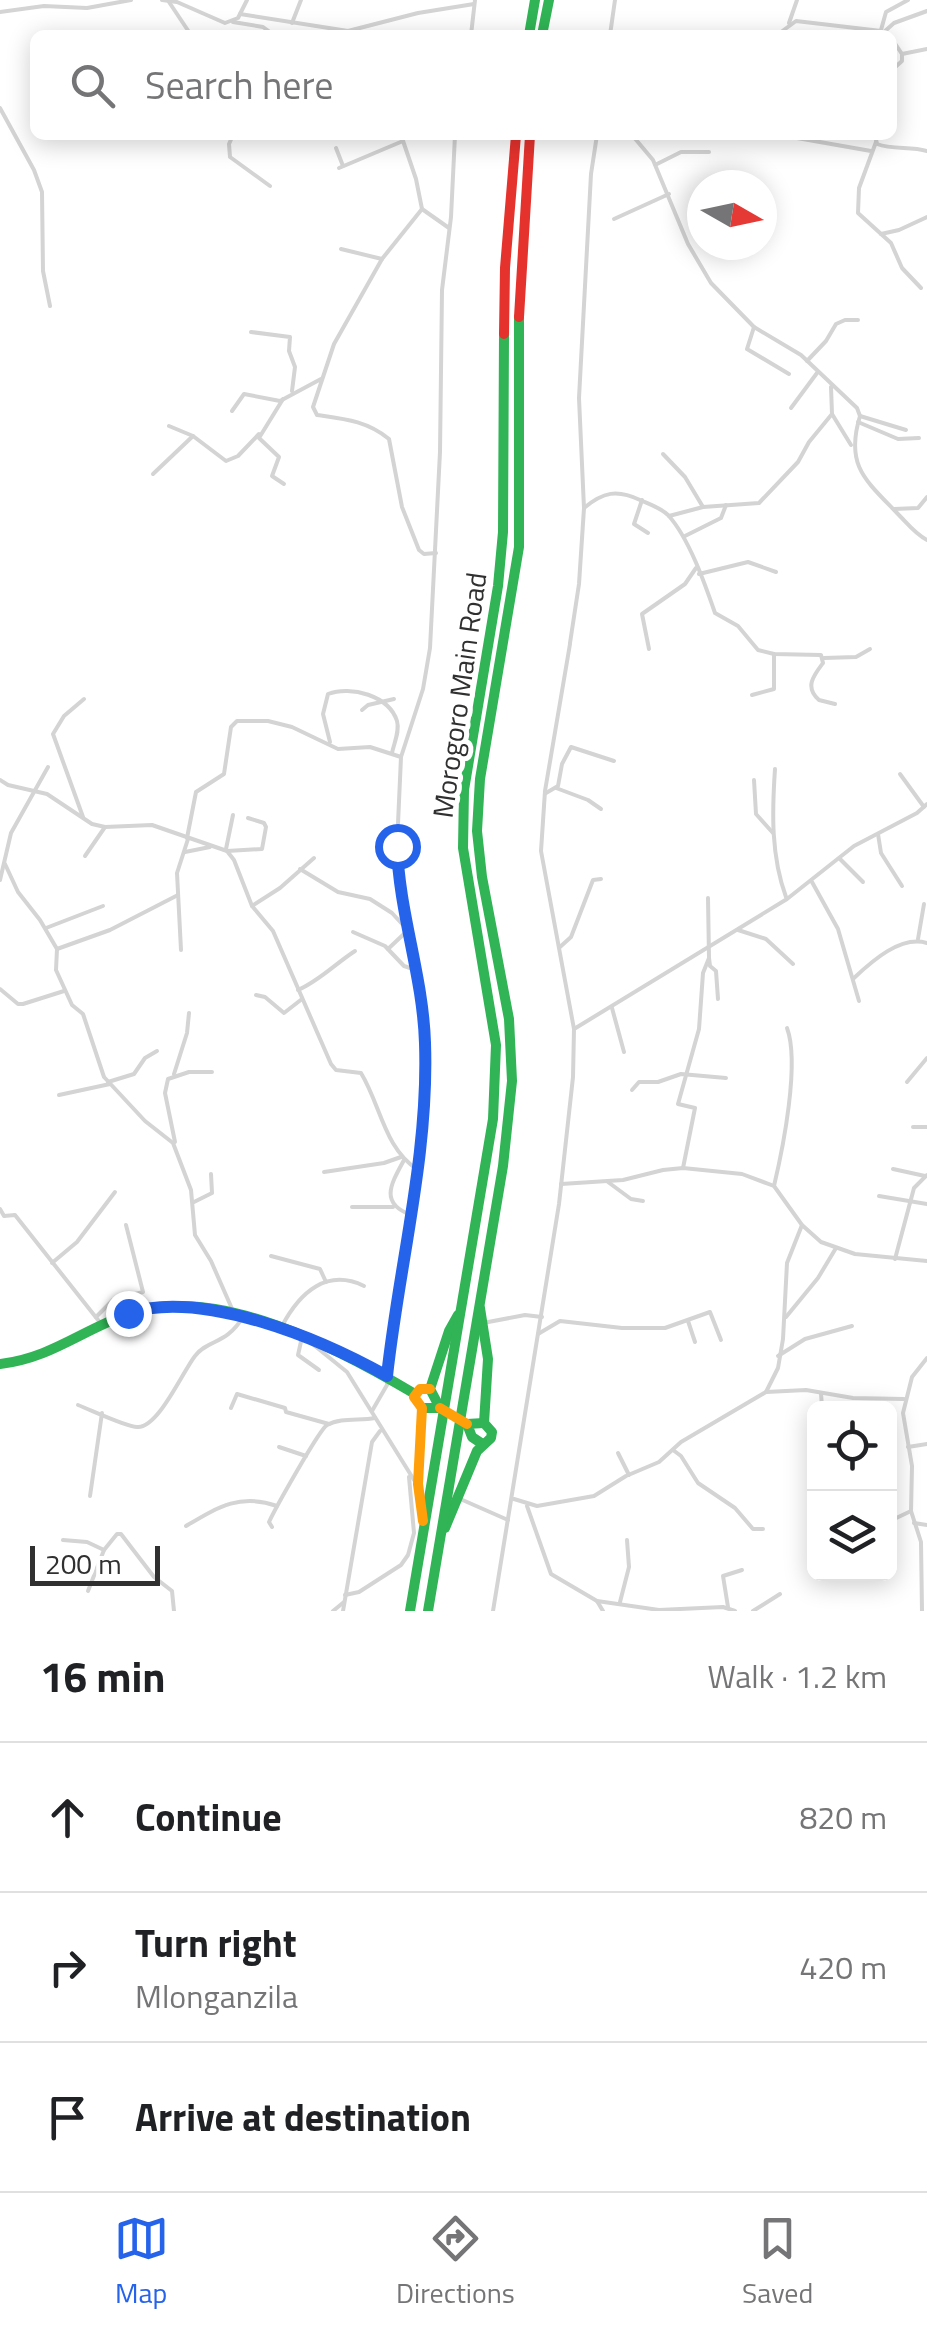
<!DOCTYPE html>
<html lang="en">
<head>
<meta charset="utf-8">
<style>
  :root { --surface:#fff; --page:#f2f2f2; --text:#202124; --muted:#757577; --line:#e0e0e0; --accent:#2563eb }
  body { margin:0; font-family:"Titillium Web",sans-serif; background:var(--page); color:var(--text) }
  .controls { position:absolute; right:30px; bottom:30px; display:grid; overflow:hidden; border-radius:15px; box-shadow:0 5px 25px #0003 }
  .controls button { width:90px; height:90px; display:grid; place-items:center; padding:0; border:0; border-bottom:2px solid var(--line); background:var(--surface); color:var(--text); font:50px sans-serif }
  .compass { position:absolute; left:687px; top:170px; width:90px; height:90px; border-radius:50%; background:var(--surface); box-shadow:0 5px 25px #0003; rotate:99deg }
  .scale { position:absolute; left:30px; bottom:25px; width:130px; box-sizing:border-box; padding-left:10px; border:5px solid #303030; border-top:0; font-size:28px; line-height:35px; white-space:nowrap; color:#303030; -webkit-text-stroke:8px #fff; paint-order:stroke }
  .stop { position:absolute; width:30px; height:30px; margin:-22px; border:8px solid #2563eb; border-radius:50%; background:#fff }
  .stop.end { background:#2563eb; border-color:#fff; box-shadow:0 2px 10px #0008 }
  .list { margin:0; padding:0; list-style:none }
  h2 { display:flex; justify-content:space-between; align-items:center; height:130px; margin:0; padding:0 40px; font-size:42px }
  h2 small { font-size:32px; font-weight:400; color:var(--muted) }
  .list li { display:grid; grid-template-columns:65px 1fr auto; gap:30px; align-items:center; box-sizing:border-box; height:150px; padding:0 40px; border-top:2px solid var(--line) }
  .list b { display:block; font-size:38px; white-space:nowrap }
  .list p { margin:0; font-size:32px; white-space:nowrap; color:var(--muted) }
  .list em { font-size:32px; font-style:normal; color:var(--muted) }
  .icon { flex:none; width:55px; height:55px; fill:none; stroke:currentColor; stroke-width:2; stroke-linecap:round; stroke-linejoin:round }
  .map { position:relative; flex:none; width:927px; height:1611px; overflow:hidden }
  .search { position:absolute; background:var(--surface); box-shadow:0 5px 25px #0003; left:30px; right:30px; top:30px; height:110px; display:flex; align-items:center; gap:25px; box-sizing:border-box; padding:0 35px; border-radius:15px; color:var(--muted); font-size:38px }
  .sheet { height:580px; background:var(--surface) }
  nav { display:flex; justify-content:space-around; align-items:center; box-sizing:border-box; height:140px; border-top:2px solid var(--line); background:var(--surface); font-size:28px; color:var(--muted) }
  nav a { display:grid; justify-items:center; gap:5px }
  nav .on { color:var(--accent) }
  .map>svg:first-child { display:block }
  .lines { fill:none; stroke-linecap:round; stroke-linejoin:round }
  .street { stroke:#d4d4d4; stroke-width:4 }
  .fast { stroke:#30b455; stroke-width:10 }
  .slow { stroke:#ff9f0a; stroke-width:10 }
  .jam { stroke:#e5322d; stroke-width:10 }
  .slow-bridge { stroke:#ff9f0a; stroke-width:10 }
  .route { stroke:#2563eb; stroke-width:12 }
  .labels { text-anchor:middle; dominant-baseline:central; stroke-width:10; stroke-linejoin:round; paint-order:stroke }
  .street-label { font-size:28px; fill:#303030; stroke:#fff }
</style>
</head>
<body>
<div class="map">
<svg width="927" height="1611" viewBox="0 0 927 1611">
  <rect width="100%" height="100%" fill="#fff"/>
  <g class="lines">
    <!-- street -->
    <g class="street">
      <path d="M162,0L177,2L225,23L238,18L247,0"/>
      <path d="M169,2L191,35"/>
      <path d="M0,12L44,6L87,8L131,0"/>
      <path d="M240,14L348,31L418,13L474,4"/>
      <path d="M233,22L263,27L274,35"/>
      <path d="M292,23L301,0"/>
      <path d="M789,23L797,0"/>
      <path d="M881,30L886,12L908,0"/>
      <path d="M884,32L894,23L927,11"/>
      <path d="M471,35L475,0"/>
      <path d="M610,35L615,0"/>
      <path d="M777,35L796,21L881,31L888,35"/>
      <path d="M892,39L902,54V61L892,70"/>
      <path d="M902,54L927,49"/>
      <path d="M0,108L34,170L42,192L43,271L50,306"/>
      <path d="M233,135L229,144L230,157L270,186"/>
      <path d="M401,135L416,179L422,209L449,228"/>
      <path d="M632,135L653,160L688,244L711,283L754,327L801,355L857,408L860,416C845,465 865,480 897,513C907,523 915,534 927,540"/>
      <path d="M780,135L871,151"/>
      <path d="M875,135L877,144C893,150 911,146 927,151"/>
      <path d="M273,137H302"/>
      <path d="M876,142L859,188L858,213L891,243L902,268L921,288"/>
      <path d="M336,148L343,166"/>
      <path d="M657,164L681,152H709"/>
      <path d="M339,168L403,141"/>
      <path d="M422,209L382,259L334,344L313,407L317,415C345,419 367,421 389,439L402,507L419,550L424,554L436,553"/>
      <path d="M614,219L669,194"/>
      <path d="M881,234L899,230L927,217"/>
      <path d="M341,249L382,259"/>
      <path d="M754,327L747,349L789,374"/>
      <path d="M251,332L290,337L289,351L295,367L292,391"/>
      <path d="M807,361L826,341L836,324L845,320H858"/>
      <path d="M831,387L832,414L851,445"/>
      <path d="M283,399L259,438L279,457L272,476L284,484"/>
      <path d="M791,408L817,373"/>
      <path d="M232,411L244,394L280,401L321,379"/>
      <path d="M860,416L906,430"/>
      <path d="M858,422L898,439L919,438"/>
      <path d="M169,426L193,436L226,461L238,456L259,434"/>
      <path d="M663,454L685,477L703,507"/>
      <path d="M153,474L193,436"/>
      <path d="M642,500L634,524L648,533"/>
      <path d="M584,508C603,492 617,489 640,500C649,504 661,508 668,515C689,538 705,584 715,613L738,626L758,650L774,654L821,655L823,663C814,675 804,687 819,700L835,704"/>
      <path d="M894,509L918,508L927,497"/>
      <path d="M669,516L703,507L759,503L798,462L809,442L832,414"/>
      <path d="M685,536L721,518L726,505"/>
      <path d="M699,574L748,562L776,572"/>
      <path d="M570,643L579,584L584,508L579,398L591,174L597,135"/>
      <path d="M649,649L642,614L685,584L696,568"/>
      <path d="M824,658L856,657L870,649"/>
      <path d="M752,695L774,689V654"/>
      <path d="M362,710L368,705L394,699"/>
      <path d="M330,742L323,714L328,694C351,685 389,696 397,721C400,731 394,743 392,753"/>
      <path d="M775,769C772,813 771,856 786,897"/>
      <path d="M900,774L924,807"/>
      <path d="M0,780L8,785L47,794L92,824L105,827L152,825L227,851L234,860L252,906L273,931L331,1064L336,1070L361,1073C381,1106 384,1148 418,1170"/>
      <path d="M754,780L756,814L773,833"/>
      <path d="M556,788L588,800L601,809"/>
      <path d="M546,793L558,786L562,764L571,747L614,761"/>
      <path d="M83,817L53,734L64,716L84,699"/>
      <path d="M878,834L881,853L902,886"/>
      <path d="M187,838L196,792L224,774L231,727L237,721H268L292,727L338,749L370,747L401,757"/>
      <path d="M226,849L233,815"/>
      <path d="M227,851L262,849L266,827L264,823L248,818"/>
      <path d="M185,852L210,847"/>
      <path d="M85,856L105,827"/>
      <path d="M840,859L863,882"/>
      <path d="M5,864L18,892L40,920L57,949L56,970L72,1005L83,1014L104,1077L145,1121L173,1143L191,1190L195,1235L211,1261L233,1311"/>
      <path d="M300,869L338,892L370,899L392,913L403,925"/>
      <path d="M0,880L11,833L48,767"/>
      <path d="M812,882L838,929L859,1001"/>
      <path d="M252,906L280,888L314,858"/>
      <path d="M46,928L103,906"/>
      <path d="M738,930L766,939L793,964"/>
      <path d="M353,932L385,946L404,966L416,970"/>
      <path d="M918,939L924,904"/>
      <path d="M560,947L571,937L593,880L601,879"/>
      <path d="M57,949L110,930L178,895"/>
      <path d="M388,949L406,932"/>
      <path d="M181,950L177,873L188,839"/>
      <path d="M709,958L710,966L716,971L718,999"/>
      <path d="M854,978C872,961 901,935 927,943"/>
      <path d="M0,989L18,1004H23L64,991"/>
      <path d="M298,990C319,981 335,964 355,951"/>
      <path d="M256,995L265,997L284,1013L302,999"/>
      <path d="M612,1008L624,1052"/>
      <path d="M574,1029L787,899L854,846L917,813L927,804"/>
      <path d="M174,1074L187,1033L189,1013"/>
      <path d="M108,1082L134,1074L145,1058L157,1051"/>
      <path d="M907,1082L927,1058"/>
      <path d="M632,1090L639,1082H658L681,1074L726,1078"/>
      <path d="M59,1095L110,1084"/>
      <path d="M913,1127H927"/>
      <path d="M175,1142L165,1093L168,1079L189,1072H212"/>
      <path d="M404,1160C391,1184 379,1203 411,1215"/>
      <path d="M683,1168L695,1108L678,1104L699,1029L703,973L709,958L708,898"/>
      <path d="M893,1169L925,1176"/>
      <path d="M324,1172L384,1163L401,1157"/>
      <path d="M608,1182L631,1199L643,1201"/>
      <path d="M561,1184L623,1180L663,1170L683,1168L742,1174L774,1186L802,1225L821,1242L855,1254L927,1261"/>
      <path d="M774,1186C783,1148 800,1063 787,1028"/>
      <path d="M879,1196L927,1204"/>
      <path d="M194,1202L212,1193L211,1174"/>
      <path d="M352,1207H393"/>
      <path d="M0,1209L4,1216L15,1215L102,1325"/>
      <path d="M271,1256L320,1269L326,1282"/>
      <path d="M895,1259L914,1188L927,1175"/>
      <path d="M52,1263L77,1242L115,1192"/>
      <path d="M96,1317L113,1300L143,1292L126,1225"/>
      <path d="M786,1317L818,1278L836,1248"/>
      <path d="M688,1321L695,1342"/>
      <path d="M483,1323L525,1315L542,1317"/>
      <path d="M282,1326C300,1292 327,1268 364,1286"/>
      <path d="M538,1334L560,1321L622,1328H665L710,1312L721,1340"/>
      <path d="M302,1337L298,1355L319,1370"/>
      <path d="M310,1342L347,1372L414,1480"/>
      <path d="M778,1356L805,1339L852,1326"/>
      <path d="M766,1392L778,1368L783,1339L787,1263L802,1225"/>
      <path d="M821,1393L822,1408"/>
      <path d="M78,1405C91,1410 127,1427 137,1427C158,1429 183,1371 195,1356C208,1339 226,1345 243,1317"/>
      <path d="M231,1408L237,1394L285,1408L286,1412L329,1424"/>
      <path d="M372,1411L387,1385L393,1320L418,1170L424,1095L425,1041L419,981L405,926L397,846L401,757L423,689L430,648L440,452L442,290L451,217L455,135"/>
      <path d="M279,1447L306,1456"/>
      <path d="M908,1447L927,1444"/>
      <path d="M673,1450L681,1456L698,1483L735,1508L753,1529H763"/>
      <path d="M618,1453L629,1475"/>
      <path d="M90,1496L102,1413"/>
      <path d="M458,1498L508,1520"/>
      <path d="M514,1499L537,1506L594,1496L626,1476L659,1462L681,1442L766,1392L806,1390L853,1398L904,1399"/>
      <path d="M527,1506L551,1574L597,1601L603,1611"/>
      <path d="M890,1521L911,1511"/>
      <path d="M914,1523L927,1525"/>
      <path d="M186,1526C218,1507 240,1493 277,1506"/>
      <path d="M272,1527L269,1522C275,1509 319,1430 327,1425C341,1417 360,1421 375,1418"/>
      <path d="M63,1540L87,1542L104,1550L117,1534H121L154,1577L172,1591L174,1611"/>
      <path d="M88,1591L104,1550"/>
      <path d="M345,1595L359,1592L401,1565L408,1555L414,1533L409,1477"/>
      <path d="M597,1601L659,1610L723,1607L735,1611"/>
      <path d="M620,1602L629,1567L627,1540"/>
      <path d="M728,1607L723,1576L742,1570"/>
      <path d="M333,1611L344,1602"/>
      <path d="M343,1611L372,1442L380,1431"/>
      <path d="M493,1611L559,1204L573,1077L574,1029L541,851L545,791L570,644"/>
      <path d="M753,1611L780,1594"/>
      <path d="M922,1611L921,1542L911,1511L912,1466L903,1413L912,1377L927,1358"/>
    </g>
    <!-- fast -->
    <g class="fast">
      <path d="M529,35L535,0"/>
      <path d="M542,35L549,0"/>
      <path d="M0,1364C51,1358 82,1330 128,1314C218,1283 339,1349 415,1394"/>
      <path d="M422,1408H440L430,1389L449,1331L458,1315"/>
      <path d="M481,1443L472,1437L467,1424L484,1423"/>
      <path d="M445,1528L477,1451L491,1438L492,1432L484,1423L488,1359L480,1308"/>
      <path d="M410,1611L493,1119L496,1045L463,848L464,790L498,586L503,532L504,334"/>
      <path d="M428,1611L503,1166L512,1081L509,1019L482,877L477,831L480,779L519,547V317"/>
    </g>
    <!-- slow -->
    <path class="slow" d="M423,1521L418,1484L422,1408L414,1397L420,1389H430"/>
    <!-- jam -->
    <g class="jam">
      <path d="M519,317L530,135"/>
      <path d="M504,334L505,268L516,135"/>
    </g>
    <!-- slow-bridge -->
    <path class="slow-bridge" d="M440,1408L467,1424"/>
  </g>
  <g class="lines">
    <!-- route -->
    <path class="route" d="M128,1313C203,1289 321,1339 387,1376C399,1265 429,1155 425,1043C423,976 399,913 397,846"/>
  </g>
  <g class="labels">
    <!-- street labels -->
    <g class="street-label">
      <text transform="translate(459 695) rotate(-82)">Morogoro Main Road</text>
    </g>
  </g>
</svg>
<div class="controls">
<button><svg class="icon" aria-label="locate" viewBox="0 0 24 24"><circle cx="12" cy="12" r="6"/><path d="M12 2v4M12 18v4M2 12h4M18 12h4"/></svg></button>
<button><svg class="icon" aria-label="layers" viewBox="0 0 24 24"><path d="M12 4l9 5-9 5-9-5zM3 14l9 5 9-5"/></svg></button>
</div>
<svg class="compass" viewBox="-18 -18 36 36"><path d="M0-13l5 13h-10z" fill="#e53935"/><path d="M0 13l5-13h-10z" fill="#757577"/></svg>
<div class="scale">200 m</div>
<div class="stop" style="left:397px;top:846px"></div>
<div class="stop end" style="left:128px;top:1313px"></div>
<div class="search"><svg class="icon" aria-label="search" viewBox="0 0 24 24"><circle cx="10" cy="10" r="6"/><path d="M15 15l6 6"/></svg>Search here</div>
</div>
<section class="sheet">
<h2>16 min<small>Walk · 1.2 km</small></h2>
<ul class="list">
<li><svg class="icon" aria-label="ahead" viewBox="0 0 24 24"><path d="M12 20V5M6 11l6-6 6 6"/></svg><div><b>Continue</b></div><em>820 m</em></li>
<li><svg class="icon" aria-label="right" viewBox="0 0 24 24"><path d="M7 20v-9h11M14 6l5 5-5 5"/></svg><div><b>Turn right</b><p>Mlonganzila</p></div><em>420 m</em></li>
<li><svg class="icon" aria-label="arrive" viewBox="0 0 24 24"><path d="M6 21V4h12l-3 4 3 4H6"/></svg><div><b>Arrive at destination</b></div></li>
</ul>
</section>
<nav>
<a class="on"><svg class="icon" aria-label="map" viewBox="0 0 24 24"><path d="M3 6l6-2 6 2 6-2v14l-6 2-6-2-6 2zM9 4v14M15 6v14"/></svg>Map</a>
<a><svg class="icon" aria-label="directions" viewBox="0 0 24 24"><path d="M12 3l9 9-9 9-9-9zM9 14v-3h6M13 9l2 2-2 2"/></svg>Directions</a>
<a><svg class="icon" aria-label="saved" viewBox="0 0 24 24"><path d="M7 4h10v16l-5-4-5 4z"/></svg>Saved</a>
</nav>
</body>
</html>
